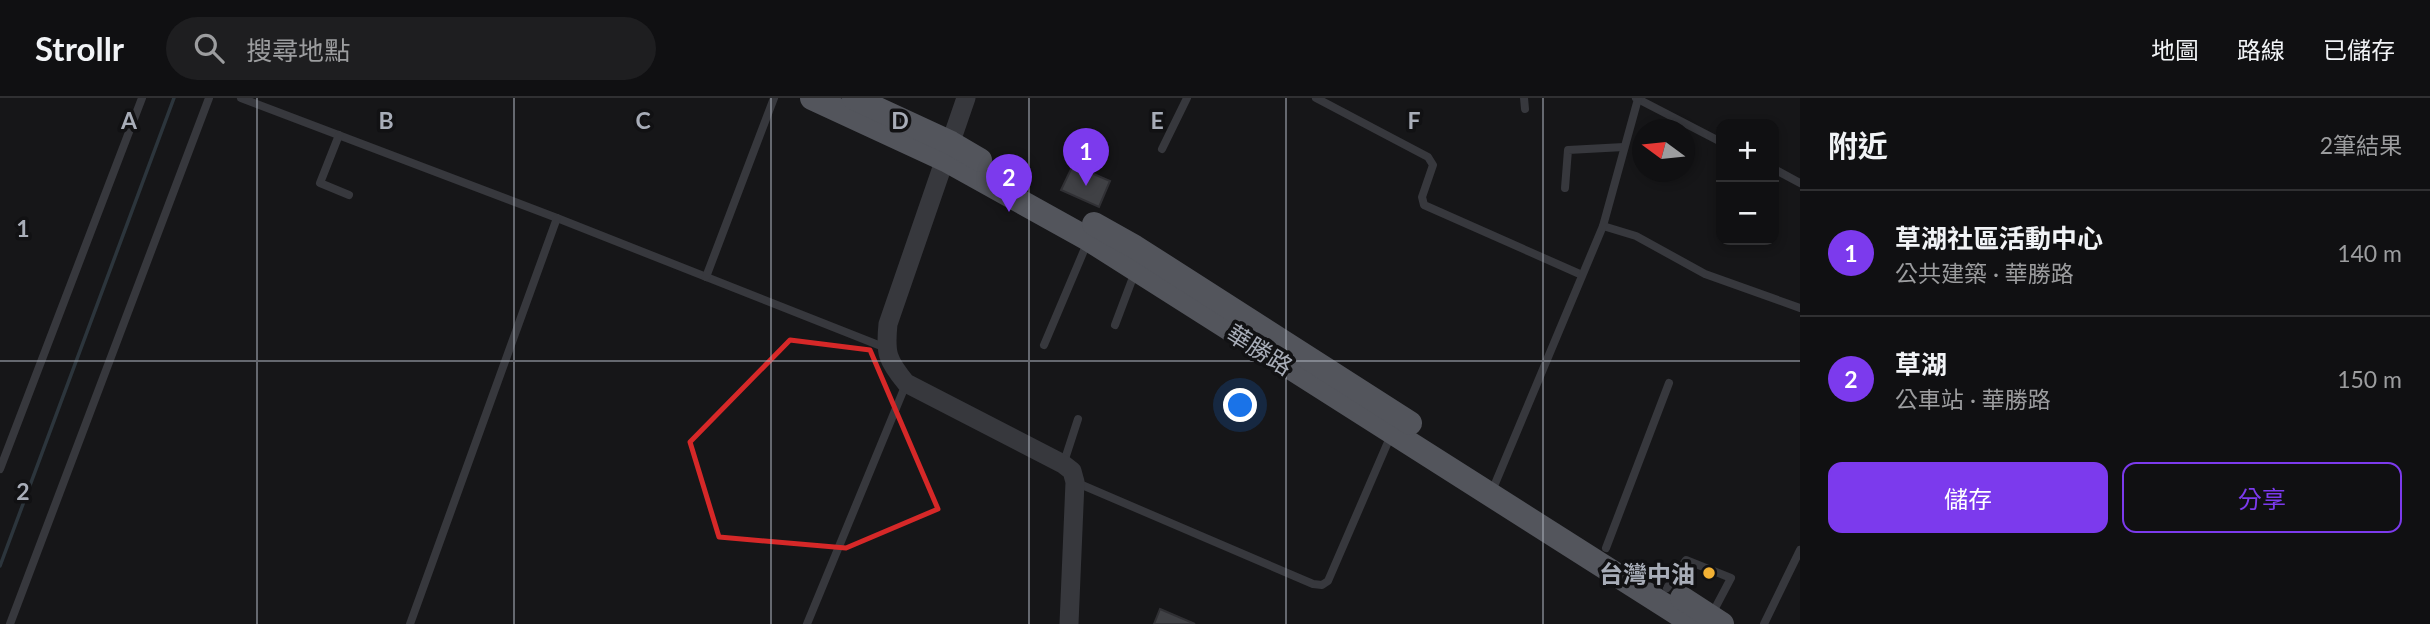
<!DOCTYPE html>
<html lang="zh-TW">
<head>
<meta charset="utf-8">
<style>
  :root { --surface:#101012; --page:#1e1e20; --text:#f1f3f6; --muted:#9c9d9f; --line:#303032; --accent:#7c3aed }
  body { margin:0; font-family:Lato,"Noto Sans TC",sans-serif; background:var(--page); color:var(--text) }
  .controls { position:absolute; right:21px; top:21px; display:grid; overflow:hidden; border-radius:14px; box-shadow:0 4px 10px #0003 }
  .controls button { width:63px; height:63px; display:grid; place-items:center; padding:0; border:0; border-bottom:2px solid var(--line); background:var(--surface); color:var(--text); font:35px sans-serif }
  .compass { position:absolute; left:1632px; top:21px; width:63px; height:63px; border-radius:50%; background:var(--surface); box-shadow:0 4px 10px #0003; rotate:285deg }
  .you { position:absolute; left:1241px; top:308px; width:24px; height:24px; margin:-18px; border:5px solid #fff; border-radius:50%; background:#1a73e8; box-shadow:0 0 0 10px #1a73e833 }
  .badge { display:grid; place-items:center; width:46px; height:46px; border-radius:50%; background:var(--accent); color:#fff; font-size:23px; font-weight:700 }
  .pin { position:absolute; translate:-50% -58px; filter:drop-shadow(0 2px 4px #0008) }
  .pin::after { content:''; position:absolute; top:37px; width:24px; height:21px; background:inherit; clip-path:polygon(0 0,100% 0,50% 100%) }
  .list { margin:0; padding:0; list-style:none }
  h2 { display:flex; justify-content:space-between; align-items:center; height:91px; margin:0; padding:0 28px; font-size:30px }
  h2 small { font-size:23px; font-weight:400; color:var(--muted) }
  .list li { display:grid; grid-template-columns:46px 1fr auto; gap:21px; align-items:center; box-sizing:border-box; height:126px; padding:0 28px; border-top:2px solid var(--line) }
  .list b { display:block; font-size:26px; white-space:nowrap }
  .list p { margin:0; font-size:23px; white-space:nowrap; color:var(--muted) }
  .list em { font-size:23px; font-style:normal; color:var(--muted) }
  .actions { display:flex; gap:14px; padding:21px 28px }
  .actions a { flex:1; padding:16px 0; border:2px solid var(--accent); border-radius:14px; text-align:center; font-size:24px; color:var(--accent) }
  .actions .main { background:var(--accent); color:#fff }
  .icon { flex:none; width:38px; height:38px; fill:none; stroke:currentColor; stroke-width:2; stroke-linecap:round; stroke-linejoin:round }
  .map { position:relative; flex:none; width:1800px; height:526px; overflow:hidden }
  header { display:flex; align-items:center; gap:42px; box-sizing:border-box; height:98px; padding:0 35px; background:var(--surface); border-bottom:2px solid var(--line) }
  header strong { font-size:33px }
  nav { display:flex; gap:38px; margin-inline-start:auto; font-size:24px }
  .search { width:490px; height:63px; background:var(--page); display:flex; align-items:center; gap:18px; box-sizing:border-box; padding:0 24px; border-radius:38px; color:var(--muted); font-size:26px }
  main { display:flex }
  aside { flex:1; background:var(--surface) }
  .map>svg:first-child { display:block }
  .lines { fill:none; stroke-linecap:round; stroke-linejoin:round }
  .stream { stroke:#2c353c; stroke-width:3.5 }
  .building { fill:#404145; stroke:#303034; stroke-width:2 }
  .service { stroke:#37383d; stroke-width:8 }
  .tertiary { stroke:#37383d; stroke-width:19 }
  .primary { stroke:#53555c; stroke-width:24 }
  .marked { fill:none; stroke:#d62828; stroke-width:5; stroke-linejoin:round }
  .grid { fill:none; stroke:#a8adb8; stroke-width:2; stroke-opacity:0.55 }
  .poi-dot { fill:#f2b134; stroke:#111113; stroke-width:2.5 }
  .labels { text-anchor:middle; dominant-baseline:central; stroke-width:7; stroke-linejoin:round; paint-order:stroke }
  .street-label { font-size:24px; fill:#a8adb8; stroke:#111113 }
  .poi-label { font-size:24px; font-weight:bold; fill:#a8adb8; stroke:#111113; text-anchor:end }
  .grid-label { font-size:23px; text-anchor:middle; font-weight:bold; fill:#a8adb8; stroke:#111113; stroke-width:7; stroke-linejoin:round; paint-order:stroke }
</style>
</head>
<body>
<header>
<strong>Strollr</strong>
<div class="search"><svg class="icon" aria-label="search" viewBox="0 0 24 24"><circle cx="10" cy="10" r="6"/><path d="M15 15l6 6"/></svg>搜尋地點</div>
<nav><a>地圖</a><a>路線</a><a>已儲存</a></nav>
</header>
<main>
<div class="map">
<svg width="1800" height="526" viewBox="0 0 1800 526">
  <rect width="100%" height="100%" fill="#161618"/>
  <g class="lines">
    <!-- stream -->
    <path class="stream" d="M0,468L174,0"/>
  </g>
  <!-- building -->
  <g class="building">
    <path d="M1073,67L1110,83L1099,109L1061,92Z"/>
    <path d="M1160,511L1195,526H1154Z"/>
  </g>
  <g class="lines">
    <!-- service -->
    <g class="service">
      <path d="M241,0L557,120L886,250"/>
      <path d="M1316,0L1428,59L1433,67L1422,99L1424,107L1582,177"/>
      <path d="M1524,0L1525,11"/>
      <path d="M1636,0L1721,44"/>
      <path d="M339,37L320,85L349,97"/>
      <path d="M1162,51L1187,0"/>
      <path d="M1774,71L1800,85"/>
      <path d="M1565,90L1568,52L1624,49"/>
      <path d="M1603,128L1636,138L1705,176L1800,210"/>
      <path d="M706,179L774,0"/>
      <path d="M1115,227L1135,174"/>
      <path d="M1044,247L1088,143"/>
      <path d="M1064,364L1078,321"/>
      <path d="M0,371L142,0"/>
      <path d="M1075,384L1313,486L1322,487L1328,483L1391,337"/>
      <path d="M1492,393L1603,128L1638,1"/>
      <path d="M1606,450L1669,285"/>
      <path d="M1667,490L1686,462L1731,480L1712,516"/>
      <path d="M10,526L209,0"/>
      <path d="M410,526L557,120"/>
      <path d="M807,526L906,286"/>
      <path d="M1764,526L1800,452"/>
    </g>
    <!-- tertiary -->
    <path class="tertiary" d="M966,0L888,226C885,255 887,262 906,285L1063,366L1072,373L1075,384L1069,526"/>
    <!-- primary -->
    <g class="primary">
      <path d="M812,0L946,62L1088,141L1694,526"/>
      <path d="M854,0L951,45L980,62"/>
      <path d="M1094,126L1135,149L1410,325"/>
      <path d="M1682,500L1722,526"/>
    </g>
  </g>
  <!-- marked area -->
  <path class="marked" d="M790,242L870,252L938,411L846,450L719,439L690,344Z"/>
  <!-- grid -->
  <path class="grid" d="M257,0V526M514,0V526M771,0V526M1029,0V526M1286,0V526M1543,0V526M0,263H1800"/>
  <!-- markers -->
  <circle class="poi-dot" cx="1709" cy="475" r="7"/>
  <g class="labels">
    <!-- street labels -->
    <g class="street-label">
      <text transform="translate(1260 251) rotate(32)">華勝路</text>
    </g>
    <!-- poi labels -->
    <g class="poi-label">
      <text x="1695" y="475">台灣中油</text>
    </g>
  </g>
  <g class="grid-label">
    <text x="129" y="31">A</text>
    <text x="386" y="31">B</text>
    <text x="643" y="31">C</text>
    <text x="900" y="31">D</text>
    <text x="1157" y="31">E</text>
    <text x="1414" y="31">F</text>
    <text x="23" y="139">1</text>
    <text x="23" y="402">2</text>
  </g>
</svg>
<div class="controls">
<button>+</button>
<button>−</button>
</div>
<svg class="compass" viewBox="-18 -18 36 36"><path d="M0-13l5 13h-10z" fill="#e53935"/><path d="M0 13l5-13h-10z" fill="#9c9d9f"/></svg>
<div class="you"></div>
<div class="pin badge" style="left:1086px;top:88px">1</div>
<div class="pin badge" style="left:1009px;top:114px">2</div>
</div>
<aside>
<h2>附近<small>2筆結果</small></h2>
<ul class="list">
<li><span class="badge">1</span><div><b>草湖社區活動中心</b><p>公共建築 · 華勝路</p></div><em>140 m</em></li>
<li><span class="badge">2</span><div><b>草湖</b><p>公車站 · 華勝路</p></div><em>150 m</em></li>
</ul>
<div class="actions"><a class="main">儲存</a><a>分享</a></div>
</aside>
</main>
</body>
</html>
